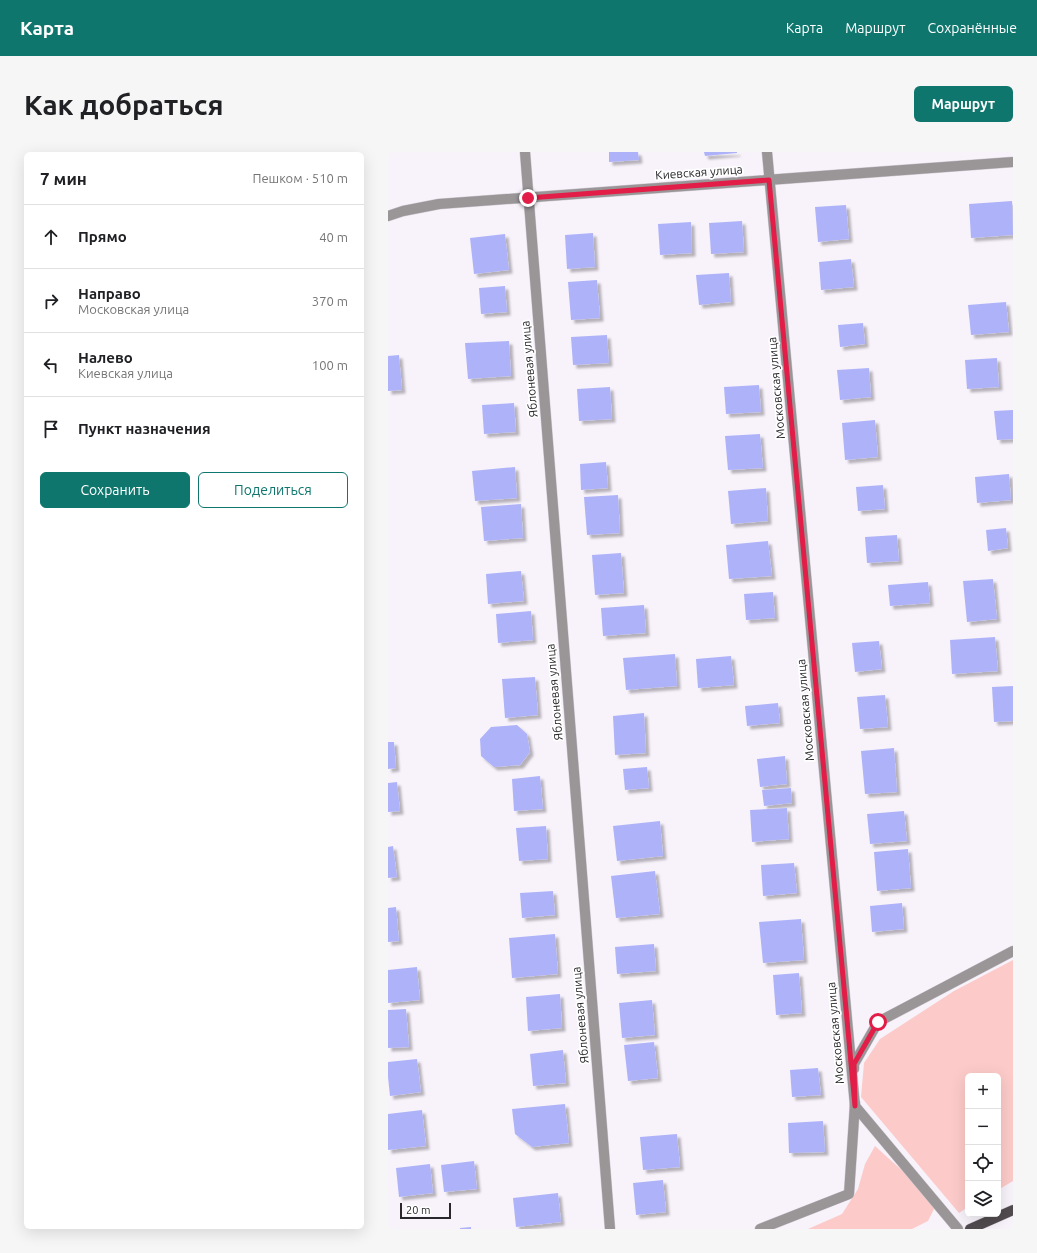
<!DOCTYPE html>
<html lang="ru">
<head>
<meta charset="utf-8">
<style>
  :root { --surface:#fff; --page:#f6f6f6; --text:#202124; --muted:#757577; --line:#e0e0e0; --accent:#0f766e }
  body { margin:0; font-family:Ubuntu,sans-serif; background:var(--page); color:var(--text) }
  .controls { position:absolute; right:12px; bottom:12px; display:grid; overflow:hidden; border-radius:6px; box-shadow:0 4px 16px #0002 }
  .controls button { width:36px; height:36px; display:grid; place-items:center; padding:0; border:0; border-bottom:1px solid var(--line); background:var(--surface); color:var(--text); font:20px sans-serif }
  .scale { position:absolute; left:12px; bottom:10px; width:51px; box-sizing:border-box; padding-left:4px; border:2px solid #29272a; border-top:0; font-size:11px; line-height:14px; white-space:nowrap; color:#29272a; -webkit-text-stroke:3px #fff; paint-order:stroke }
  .stop { position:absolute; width:12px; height:12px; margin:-9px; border:3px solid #e11d48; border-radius:50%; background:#fff }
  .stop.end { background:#e11d48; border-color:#fff; box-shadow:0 1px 4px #0008 }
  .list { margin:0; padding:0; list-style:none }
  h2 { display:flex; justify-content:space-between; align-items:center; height:52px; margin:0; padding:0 16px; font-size:17px }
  h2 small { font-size:13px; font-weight:400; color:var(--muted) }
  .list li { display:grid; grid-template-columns:26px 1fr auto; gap:12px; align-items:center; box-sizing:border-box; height:64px; padding:0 16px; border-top:1px solid var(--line) }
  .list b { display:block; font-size:15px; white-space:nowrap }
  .list p { margin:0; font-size:13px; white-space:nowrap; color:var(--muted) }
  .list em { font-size:13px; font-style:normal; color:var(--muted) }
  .actions { display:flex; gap:8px; padding:12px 16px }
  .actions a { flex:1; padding:9px 0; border:1px solid var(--accent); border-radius:6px; text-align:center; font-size:14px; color:var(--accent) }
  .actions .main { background:var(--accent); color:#fff }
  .icon { flex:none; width:22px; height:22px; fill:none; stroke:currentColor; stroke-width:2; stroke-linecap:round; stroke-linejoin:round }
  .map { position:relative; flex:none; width:625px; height:1077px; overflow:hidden; border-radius:6px }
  header { display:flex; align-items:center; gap:24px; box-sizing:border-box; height:56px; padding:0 20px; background:var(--accent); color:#fff }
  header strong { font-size:19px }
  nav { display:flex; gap:22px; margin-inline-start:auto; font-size:14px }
  .intro { display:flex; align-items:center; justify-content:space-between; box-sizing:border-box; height:96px; padding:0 24px }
  h1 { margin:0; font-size:28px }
  .button { padding:10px 18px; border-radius:6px; background:var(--accent); color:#fff; font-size:14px; font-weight:700 }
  main { display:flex; gap:24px; padding:0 24px }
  aside { flex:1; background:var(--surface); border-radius:6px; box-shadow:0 4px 16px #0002 }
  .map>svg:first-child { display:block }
  .green { fill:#fccbc9 }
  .building { fill:#aeb3f9; filter:url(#shadow) }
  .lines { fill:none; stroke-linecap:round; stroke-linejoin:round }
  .minor-casing { stroke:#d3cdd5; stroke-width:11 }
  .major-casing { stroke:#d3cdd5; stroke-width:11 }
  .minor { stroke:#9a9698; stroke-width:10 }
  .major { stroke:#514a4e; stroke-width:10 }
  .route { stroke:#e11d48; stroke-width:5 }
  .labels { text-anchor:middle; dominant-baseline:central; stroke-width:3.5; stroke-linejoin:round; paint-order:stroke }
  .street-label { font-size:12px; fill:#29272a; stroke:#fff }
</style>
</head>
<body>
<header>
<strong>Карта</strong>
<nav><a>Карта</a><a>Маршрут</a><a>Сохранённые</a></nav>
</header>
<div class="intro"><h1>Как добраться</h1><a class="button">Маршрут</a></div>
<main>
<aside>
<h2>7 мин<small>Пешком · 510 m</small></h2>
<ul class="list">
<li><svg class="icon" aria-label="ahead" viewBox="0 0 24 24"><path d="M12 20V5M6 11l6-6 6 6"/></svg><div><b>Прямо</b></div><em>40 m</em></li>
<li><svg class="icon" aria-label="right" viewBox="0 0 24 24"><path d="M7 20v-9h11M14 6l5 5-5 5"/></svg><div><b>Направо</b><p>Московская улица</p></div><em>370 m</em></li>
<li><svg class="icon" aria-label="left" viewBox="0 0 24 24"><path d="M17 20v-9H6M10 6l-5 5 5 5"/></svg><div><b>Налево</b><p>Киевская улица</p></div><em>100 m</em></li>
<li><svg class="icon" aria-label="arrive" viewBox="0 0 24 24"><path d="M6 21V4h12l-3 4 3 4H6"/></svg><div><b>Пункт назначения</b></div></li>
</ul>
<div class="actions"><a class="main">Сохранить</a><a>Поделиться</a></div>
</aside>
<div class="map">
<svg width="625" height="1077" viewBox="0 0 625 1077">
  <defs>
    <filter id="shadow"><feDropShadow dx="3.5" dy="3.5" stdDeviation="1" flood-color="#0004"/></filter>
  </defs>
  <rect width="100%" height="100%" fill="#f8f2fb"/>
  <!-- green -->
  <g class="green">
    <path d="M625,808V1029L610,1038V924H580V1055L571,1061L473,945L476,911L492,887L566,839Z"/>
    <path d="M487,994L518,1022L547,1055L540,1069L524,1077H420L454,1062L470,1037L477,1012Z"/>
  </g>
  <!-- building -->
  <g class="building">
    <path d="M221,0H250L251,8L221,10Z"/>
    <path d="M316,0H349V1L317,4Z"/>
    <path d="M624,49L625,83L583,86L581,52Z"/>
    <path d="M458,53L461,87L430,90L427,55Z"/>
    <path d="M354,69L356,100L323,102L321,71Z"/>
    <path d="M303,70L304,101L272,103L270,72Z"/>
    <path d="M205,81L207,115L179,117L177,83Z"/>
    <path d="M117,82L121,118L86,122L82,86Z"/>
    <path d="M463,107L466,135L433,138L431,110Z"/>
    <path d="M341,121L343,150L311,153L308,123Z"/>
    <path d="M209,128L212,166L183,168L180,130Z"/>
    <path d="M117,134L119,160L93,162L91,136Z"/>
    <path d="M618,150L621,180L583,183L580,153Z"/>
    <path d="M475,171L477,192L452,195L450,173Z"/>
    <path d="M219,183L221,211L185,213L183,185Z"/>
    <path d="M121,189L123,224L80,227L77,191Z"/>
    <path d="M11,203L14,238L0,239V204Z"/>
    <path d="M609,206L611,235L579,237L577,208Z"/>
    <path d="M481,216L483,245L452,248L449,218Z"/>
    <path d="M371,233L373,260L338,262L336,235Z"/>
    <path d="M222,235L224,267L191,269L189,237Z"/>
    <path d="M126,251L128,280L96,282L94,253Z"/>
    <path d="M625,258V287L609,288L606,259Z"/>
    <path d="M487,268L490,305L457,308L454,271Z"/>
    <path d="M372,282L375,316L340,318L337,284Z"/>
    <path d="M218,310L220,336L193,338L192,312Z"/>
    <path d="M127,315L129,346L87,349L84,319Z"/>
    <path d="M621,322L623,348L589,351L587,325Z"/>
    <path d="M495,333L497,357L470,359L468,335Z"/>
    <path d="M378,336L380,369L343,372L340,339Z"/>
    <path d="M230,343L232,381L199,383L196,345Z"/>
    <path d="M133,352L135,386L96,389L93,355Z"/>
    <path d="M618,376L620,396L600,399L598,378Z"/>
    <path d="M509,383L511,409L479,411L477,385Z"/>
    <path d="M380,389L384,424L341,427L338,393Z"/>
    <path d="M233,401L236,441L207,443L204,403Z"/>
    <path d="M133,419L136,449L100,452L98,422Z"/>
    <path d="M605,427L609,467L579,470L575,429Z"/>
    <path d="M540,430L542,451L502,454L500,433Z"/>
    <path d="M385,440L387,466L358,468L356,442Z"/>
    <path d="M256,453L258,481L215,484L213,456Z"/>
    <path d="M143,459L145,488L110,491L108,462Z"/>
    <path d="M607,485L610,519L564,522L562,488Z"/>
    <path d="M491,489L494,517L467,520L464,491Z"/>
    <path d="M287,502L289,534L238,538L235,506Z"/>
    <path d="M343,504L346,533L310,536L308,507Z"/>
    <path d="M147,525L150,563L117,566L114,527Z"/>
    <path d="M625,534V569L606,570L604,535Z"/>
    <path d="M497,543L500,575L472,577L469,545Z"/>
    <path d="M390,551L392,571L359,574L357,554Z"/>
    <path d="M256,561L258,601L227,603L225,564Z"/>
    <path d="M129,573L139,582L142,600L132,613L106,615L93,604L92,587L103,575Z"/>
    <path d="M0,590H6L8,616L0,617Z"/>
    <path d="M506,596L509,640L477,642L473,599Z"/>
    <path d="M397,604L399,632L372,635L369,607Z"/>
    <path d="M259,615L261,636L237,638L235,617Z"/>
    <path d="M152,624L155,657L126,659L124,627Z"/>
    <path d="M9,630L12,659L0,660V631Z"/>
    <path d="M403,636L404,651L376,654L374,638Z"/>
    <path d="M399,656L401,687L364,690L362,658Z"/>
    <path d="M516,659L519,689L482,692L479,662Z"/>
    <path d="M272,669L275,704L229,709L225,674Z"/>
    <path d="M158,674L160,707L131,709L128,676Z"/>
    <path d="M5,694L9,725L0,726V695Z"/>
    <path d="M520,697L523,736L489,739L486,700Z"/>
    <path d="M406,711L409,741L375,744L373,713Z"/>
    <path d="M267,719L272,762L228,766L223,724Z"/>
    <path d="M165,739L167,763L134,766L132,741Z"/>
    <path d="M514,751L516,777L484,780L482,754Z"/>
    <path d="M8,755L11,789L0,790V756Z"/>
    <path d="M413,767L416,808L375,811L371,770Z"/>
    <path d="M167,782L170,822L124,826L121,786Z"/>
    <path d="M266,792L268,819L229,822L227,795Z"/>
    <path d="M29,815L32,848L0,851V818Z"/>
    <path d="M411,821L414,861L388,863L385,823Z"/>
    <path d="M172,842L174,876L140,879L138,845Z"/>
    <path d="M264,848L267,883L234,886L231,851Z"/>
    <path d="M18,857L21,895L0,896V858Z"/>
    <path d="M266,890L270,926L240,929L236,893Z"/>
    <path d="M175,898L178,931L145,934L142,902Z"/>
    <path d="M29,907L33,940L2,944L0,925V910Z"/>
    <path d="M430,916L433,943L404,945L402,918Z"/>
    <path d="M177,952L181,991L144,995L127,982L124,957Z"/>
    <path d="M34,958L38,994L0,998V962Z"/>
    <path d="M435,969L437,1000L401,1001L400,971Z"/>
    <path d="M289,982L292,1015L255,1018L252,985Z"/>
    <path d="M86,1009L89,1037L56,1040L53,1013Z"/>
    <path d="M42,1012L45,1041L11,1045L8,1016Z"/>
    <path d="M275,1028L278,1060L248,1063L245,1031Z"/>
    <path d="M170,1041L173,1070L128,1075L125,1046Z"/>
    <path d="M83,1075V1077H72V1076Z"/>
  </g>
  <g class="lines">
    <defs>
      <g id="minor">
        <path d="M137,0L222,1077"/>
        <path d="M379,0L467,954L570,1077"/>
        <path d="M0,64L15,59L51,52L625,10"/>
        <path d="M466,917V912L490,870L625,799"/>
        <path d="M372,1077L461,1042L467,951"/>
      </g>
      <path id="major" d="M582,1077L625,1058"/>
    </defs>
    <!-- minor casing -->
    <use href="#minor" class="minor-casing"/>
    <!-- major casing -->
    <use href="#major" class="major-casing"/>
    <!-- minor -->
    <use href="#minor" class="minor"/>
    <!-- major -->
    <use href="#major" class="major"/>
  </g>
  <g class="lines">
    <!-- route -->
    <path class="route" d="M140,46L381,28L467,954L466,912L490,870"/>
  </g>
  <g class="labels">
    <!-- street labels -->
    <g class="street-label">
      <text transform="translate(311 20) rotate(-4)">Киевская улица</text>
      <text transform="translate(141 217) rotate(-95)">Яблоневая улица</text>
      <text transform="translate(388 236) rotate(-95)">Московская улица</text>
      <text transform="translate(166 540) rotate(-95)">Яблоневая улица</text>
      <text transform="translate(417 558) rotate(-95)">Московская улица</text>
      <text transform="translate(192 863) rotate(-95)">Яблоневая улица</text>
      <text transform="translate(447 881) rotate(-95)">Московская улица</text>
    </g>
  </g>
</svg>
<div class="controls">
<button>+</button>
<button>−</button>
<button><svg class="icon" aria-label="locate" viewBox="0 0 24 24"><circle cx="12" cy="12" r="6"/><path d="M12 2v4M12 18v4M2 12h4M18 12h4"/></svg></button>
<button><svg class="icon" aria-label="layers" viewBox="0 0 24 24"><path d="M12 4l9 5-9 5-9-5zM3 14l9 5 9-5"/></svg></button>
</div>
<div class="scale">20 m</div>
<div class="stop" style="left:490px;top:870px"></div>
<div class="stop end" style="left:140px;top:46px"></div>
</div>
</main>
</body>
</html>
